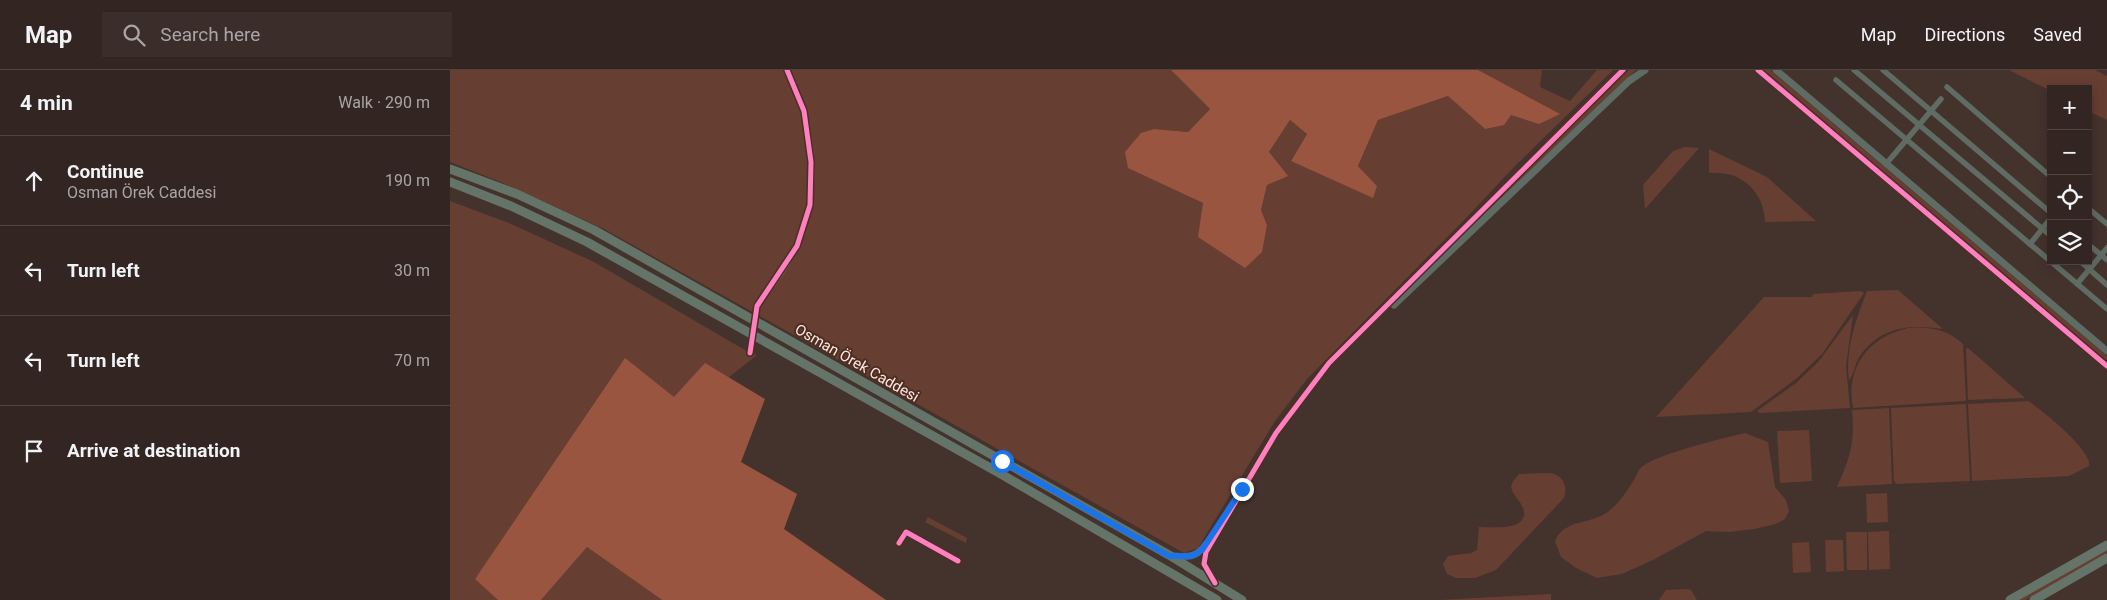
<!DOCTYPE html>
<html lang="en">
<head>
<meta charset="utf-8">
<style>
  :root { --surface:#332622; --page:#3b2e2a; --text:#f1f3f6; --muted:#a9a5a5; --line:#4e4340 }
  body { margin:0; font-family:Roboto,sans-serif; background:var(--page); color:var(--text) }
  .controls { position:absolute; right:15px; top:15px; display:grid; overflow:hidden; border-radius:0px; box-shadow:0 2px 12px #0003 }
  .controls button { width:45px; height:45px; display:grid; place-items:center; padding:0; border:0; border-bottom:1px solid var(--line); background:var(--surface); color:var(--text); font:25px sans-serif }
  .stop { position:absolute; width:15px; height:15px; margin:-11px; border:4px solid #1a73e8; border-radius:50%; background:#fff }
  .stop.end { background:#1a73e8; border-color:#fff; box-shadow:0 1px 5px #0008 }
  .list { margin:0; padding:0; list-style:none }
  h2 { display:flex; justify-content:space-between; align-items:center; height:65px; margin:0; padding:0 20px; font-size:21px }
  h2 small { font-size:16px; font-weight:400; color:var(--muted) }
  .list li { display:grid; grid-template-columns:32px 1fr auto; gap:15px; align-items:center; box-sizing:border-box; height:90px; padding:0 20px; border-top:1px solid var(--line) }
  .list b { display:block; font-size:19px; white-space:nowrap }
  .list p { margin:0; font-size:16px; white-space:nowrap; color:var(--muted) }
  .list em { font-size:16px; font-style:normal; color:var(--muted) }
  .icon { flex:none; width:28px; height:28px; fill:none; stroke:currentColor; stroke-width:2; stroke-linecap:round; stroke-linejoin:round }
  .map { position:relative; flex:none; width:1657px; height:530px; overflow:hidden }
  header { display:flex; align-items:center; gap:30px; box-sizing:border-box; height:70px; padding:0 25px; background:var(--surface); border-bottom:1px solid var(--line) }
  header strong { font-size:24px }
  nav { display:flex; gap:28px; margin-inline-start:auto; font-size:18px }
  .search { width:350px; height:45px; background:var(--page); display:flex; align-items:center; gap:12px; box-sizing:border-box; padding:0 18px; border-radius:0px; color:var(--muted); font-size:19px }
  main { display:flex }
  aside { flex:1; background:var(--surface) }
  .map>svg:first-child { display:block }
  .green { fill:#673e32 }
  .forest { fill:#9a5540 }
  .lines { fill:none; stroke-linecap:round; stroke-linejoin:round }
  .minor-tunnel { stroke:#604d48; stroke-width:5.5; stroke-dasharray:5.5 3; stroke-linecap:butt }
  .minor { stroke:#5f6c63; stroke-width:5.5 }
  .tertiary { stroke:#5f6c63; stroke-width:7 }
  .primary { stroke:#657468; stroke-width:9 }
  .cycleway-casing { stroke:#4e2d23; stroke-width:8 }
  .cycleway { stroke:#ff80c0; stroke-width:5 }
  .route { stroke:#1a73e8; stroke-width:6 }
  .labels { text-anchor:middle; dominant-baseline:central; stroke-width:4; stroke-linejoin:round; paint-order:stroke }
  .street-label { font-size:15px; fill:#fde7e0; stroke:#4e2d23 }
</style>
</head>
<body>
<header>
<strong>Map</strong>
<div class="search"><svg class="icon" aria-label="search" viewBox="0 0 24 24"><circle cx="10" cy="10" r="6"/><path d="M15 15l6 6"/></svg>Search here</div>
<nav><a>Map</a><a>Directions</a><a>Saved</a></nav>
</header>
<main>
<aside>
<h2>4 min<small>Walk · 290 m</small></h2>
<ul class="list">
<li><svg class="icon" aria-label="ahead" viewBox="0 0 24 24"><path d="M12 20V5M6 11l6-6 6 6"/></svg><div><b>Continue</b><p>Osman Örek Caddesi</p></div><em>190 m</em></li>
<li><svg class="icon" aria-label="left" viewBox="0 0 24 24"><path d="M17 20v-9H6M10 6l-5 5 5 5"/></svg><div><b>Turn left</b></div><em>30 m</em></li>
<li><svg class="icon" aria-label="left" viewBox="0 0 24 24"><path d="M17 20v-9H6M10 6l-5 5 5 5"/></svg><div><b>Turn left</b></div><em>70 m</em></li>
<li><svg class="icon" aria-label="arrive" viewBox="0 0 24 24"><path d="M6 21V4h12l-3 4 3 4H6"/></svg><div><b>Arrive at destination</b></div></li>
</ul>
</aside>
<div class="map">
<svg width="1657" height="530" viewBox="0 0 1657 530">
  <rect width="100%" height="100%" fill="#44322d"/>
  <!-- green -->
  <g class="green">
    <path d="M0,0H721L760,39L738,62L704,59L678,97L753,133L817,155L811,140L817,115L819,82L840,50L857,64L841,91L927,116L908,96L928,50L998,26L1035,59L1034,5L1028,0H1092L1090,17L1120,31L1147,0H1163L1062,99L1017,147L857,309L825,351L748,478L734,483L154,159L53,113L0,92Z"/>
    <path d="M1179,0H1186L971,208L968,206Z"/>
    <path d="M1314,0H1320L1657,286V291Z"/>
    <path d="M1559,0H1645L1657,6V50L1638,41V19H1601V21Z"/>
    <path d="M1235,77L1249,78L1195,139L1193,115L1223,81Z"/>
    <path d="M1259,79L1317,107L1366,151L1315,152C1314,121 1291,100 1259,103Z"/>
    <path d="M0,131L59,153L144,192L300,283L307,285L25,508L48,530H0Z"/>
    <path d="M1448,220L1493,259C1460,254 1431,256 1410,286C1405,293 1404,305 1399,310C1395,280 1406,249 1417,221Z"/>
    <path d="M1411,221L1414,223L1372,284L1346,309L1301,342L1206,347L1314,227H1362L1363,224Z"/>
    <path d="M1403,245L1396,296L1400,338L1310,343L1307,341L1346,313L1369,291Z"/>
    <path d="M1458,258C1478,256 1499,260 1513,274L1516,330L1515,331L1403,338C1395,298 1418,267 1458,258Z"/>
    <path d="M1518,278L1574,327L1575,328L1518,330L1516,279Z"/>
    <path d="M1578,331C1591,339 1643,381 1639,396L1619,406L1522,411L1518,334Z"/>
    <path d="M1516,334L1520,411L1446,414L1444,411L1441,338Z"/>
    <path d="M1439,338L1442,414L1387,417C1400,387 1405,373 1402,340Z"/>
    <path d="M1359,360L1362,411L1330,413L1327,361Z"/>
    <path d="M1295,363L1318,372L1325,417L1336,430L1339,441L1335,449L1326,454L1305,459L1279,462L1256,461L1203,490L1172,504L1147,508L1126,498L1111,487L1105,471C1113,450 1140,454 1156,443C1168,435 1178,420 1185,408C1187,405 1188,400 1191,398C1200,386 1277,367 1295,363Z"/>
    <path d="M1100,403C1113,405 1118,416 1114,428L1046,500L1025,508H1006L997,504L993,494L998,486L1021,483L1027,480L1029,457C1041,457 1081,462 1073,438C1070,430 1063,426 1061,417L1063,411L1069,404Z"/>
    <path d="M1437,423L1438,452L1417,453L1416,424Z"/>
    <path d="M478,447L517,468L516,473L475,452Z"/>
    <path d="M1439,461L1440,499L1419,500L1418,462Z"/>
    <path d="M1396,462H1417V500H1397Z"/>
    <path d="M1375,470H1393L1394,501L1376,502Z"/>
    <path d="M1359,472L1361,502L1343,503L1342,473Z"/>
    <path d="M137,477L212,530H91Z"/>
    <path d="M1657,479V483L1575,530H1567Z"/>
    <path d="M1238,519L1241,520L1247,530H1209L1216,520Z"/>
    <path d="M1101,524V530H989Z"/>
  </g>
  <!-- forest -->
  <g class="forest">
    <path d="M721,0H1028L1110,44L1089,54L1061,45L1054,55L1035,59L998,26L928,50L908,96L927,116L923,128L841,91L857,64L840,50L819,82L838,106L817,115L811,140L817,155L812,182L795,198L748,167L753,133L678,98L675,82L691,63L704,59L738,62L760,39Z"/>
    <path d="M175,288L224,327L255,293L315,329L291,392L347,424L334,459L436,530H212L137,477L91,530H48L25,509Z"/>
  </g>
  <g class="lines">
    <!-- minor-tunnel -->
    <path class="minor-tunnel" d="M300,283L307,236"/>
    <!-- minor -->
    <g class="minor">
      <path d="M1404,0L1601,166"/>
      <path d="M1433,0L1601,143"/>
      <path d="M1386,10L1657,239"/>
      <path d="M1497,17L1601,107"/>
      <path d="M1436,94L1491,29"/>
      <path d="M1638,138L1657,154"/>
      <path d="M1580,174L1601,148"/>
      <path d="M1638,174L1657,190"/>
      <path d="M1630,191L1657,215"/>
      <path d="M1627,214L1657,178"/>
      <path d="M307,236C321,217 338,196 347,175C372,120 363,53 337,0"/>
      <path d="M449,473L456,462L508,491"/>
    </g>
    <!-- tertiary -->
    <g class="tertiary">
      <path d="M1308,0L1657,296"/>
      <path d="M1326,0L1657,281"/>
      <path d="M944,235L1179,11L1195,0"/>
      <path d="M722,486C737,487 747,488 756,474"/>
      <path d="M765,513L754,494L756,482L826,363L879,293L1173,0"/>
    </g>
    <!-- primary -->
    <g class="primary">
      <path d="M0,99L67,124L144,160L719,485L792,530"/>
      <path d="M0,112L61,136L137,172L551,404L767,530"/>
      <path d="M1560,530L1657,475"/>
      <path d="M1584,530L1657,488"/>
    </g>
    <defs>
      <g id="cycleway">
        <path d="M1308,0L1657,296"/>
        <path d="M300,283L307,236L347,176L360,135L361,92L354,41L337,0"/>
        <path d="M449,473L456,462L508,491"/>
        <path d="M765,513L754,494L756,482L826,363L879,293L1173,0"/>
      </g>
    </defs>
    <!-- cycleway casing -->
    <use href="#cycleway" class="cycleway-casing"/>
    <!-- cycleway -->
    <use href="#cycleway" class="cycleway"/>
  </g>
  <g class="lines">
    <!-- route -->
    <path class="route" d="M552,391L719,486H742L752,480L792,419"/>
  </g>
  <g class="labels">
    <!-- street labels -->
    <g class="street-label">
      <text transform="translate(407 293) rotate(30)">Osman Örek Caddesi</text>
    </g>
  </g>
</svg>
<div class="controls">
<button>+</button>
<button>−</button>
<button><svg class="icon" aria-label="locate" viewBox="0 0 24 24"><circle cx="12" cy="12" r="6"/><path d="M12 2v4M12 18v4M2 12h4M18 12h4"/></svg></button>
<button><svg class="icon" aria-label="layers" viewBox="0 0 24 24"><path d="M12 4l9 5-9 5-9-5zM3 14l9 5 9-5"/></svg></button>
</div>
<div class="stop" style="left:552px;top:391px"></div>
<div class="stop end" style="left:792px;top:419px"></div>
</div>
</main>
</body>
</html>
